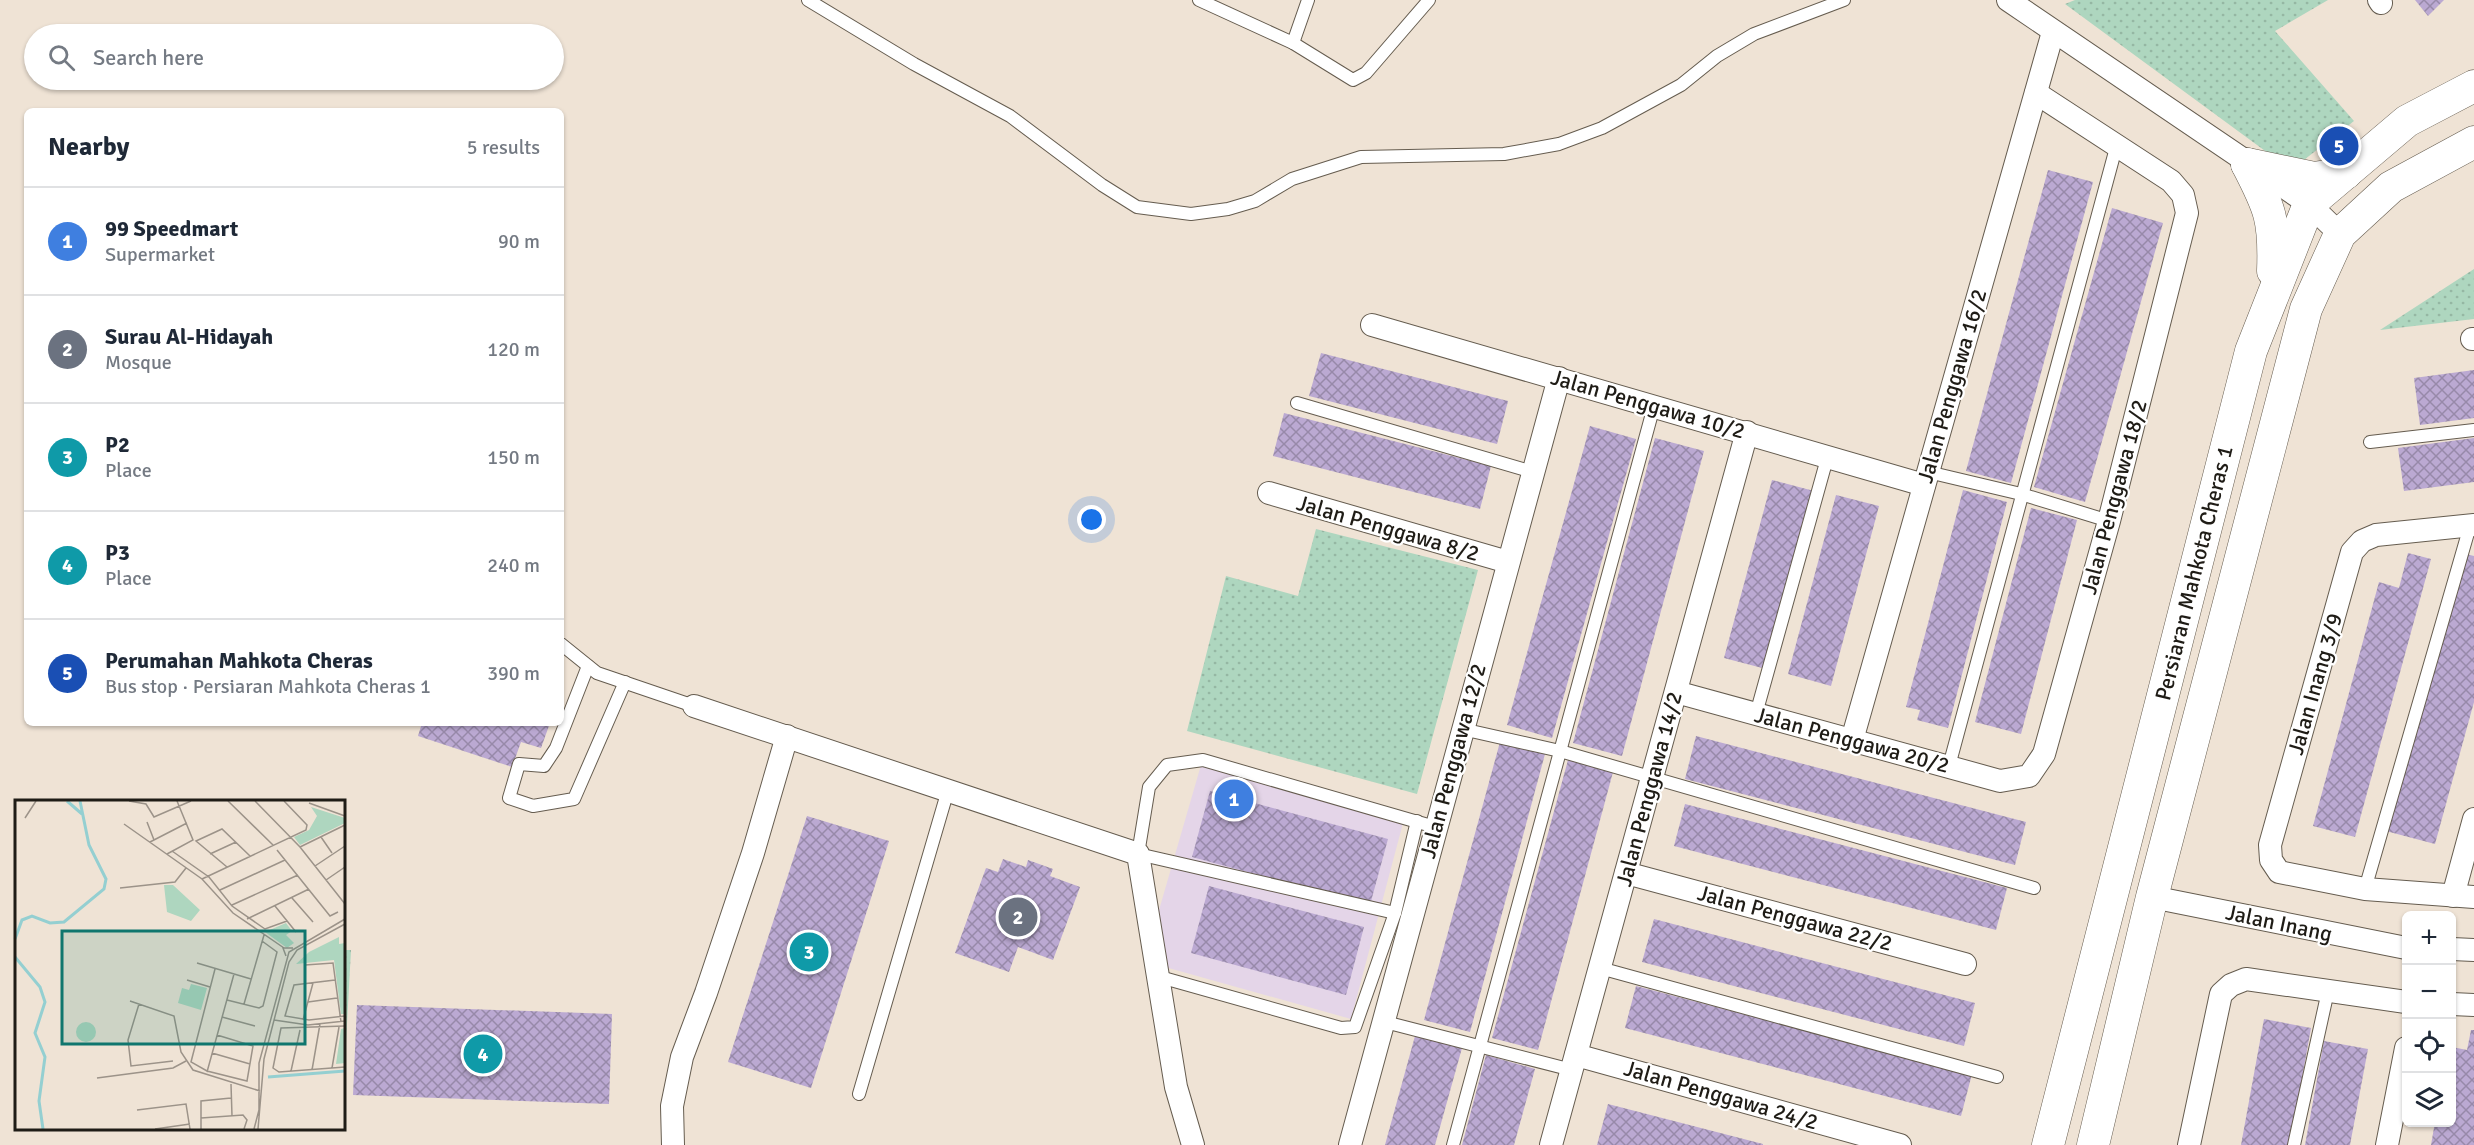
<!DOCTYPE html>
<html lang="en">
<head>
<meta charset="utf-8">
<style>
  :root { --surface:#fff; --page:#f6f6f7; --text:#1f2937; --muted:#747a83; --line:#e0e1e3; --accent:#1b7eca }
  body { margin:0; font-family:Signika,sans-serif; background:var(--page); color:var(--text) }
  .controls { position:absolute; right:18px; bottom:18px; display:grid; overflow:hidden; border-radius:9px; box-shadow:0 2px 4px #0004 }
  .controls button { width:54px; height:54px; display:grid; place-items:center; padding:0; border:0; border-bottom:2px solid var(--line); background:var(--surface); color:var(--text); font:30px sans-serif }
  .you { position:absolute; left:1092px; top:520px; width:21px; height:21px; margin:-15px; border:4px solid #fff; border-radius:50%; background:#1a73e8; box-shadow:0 0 0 9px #1a73e833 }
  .badge { display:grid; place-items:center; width:39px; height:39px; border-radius:50%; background:var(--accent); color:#fff; font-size:20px; font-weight:700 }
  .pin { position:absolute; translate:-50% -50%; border:3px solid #fff; box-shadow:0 2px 6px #0006 }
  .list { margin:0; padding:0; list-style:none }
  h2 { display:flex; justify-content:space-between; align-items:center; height:78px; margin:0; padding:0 24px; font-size:26px }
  h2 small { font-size:20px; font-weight:400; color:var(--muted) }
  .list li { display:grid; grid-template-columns:39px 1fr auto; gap:18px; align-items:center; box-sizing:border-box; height:108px; padding:0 24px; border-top:2px solid var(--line) }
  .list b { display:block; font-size:22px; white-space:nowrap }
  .list p { margin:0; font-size:20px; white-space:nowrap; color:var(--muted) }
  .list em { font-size:20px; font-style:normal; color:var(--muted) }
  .icon { flex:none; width:33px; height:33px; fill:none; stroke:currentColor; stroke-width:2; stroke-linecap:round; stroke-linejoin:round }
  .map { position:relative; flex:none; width:2474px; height:1145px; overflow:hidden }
  .search { position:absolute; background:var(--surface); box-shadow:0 2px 4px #0004; left:24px; top:24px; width:540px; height:66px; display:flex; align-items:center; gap:15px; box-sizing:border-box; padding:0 21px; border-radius:33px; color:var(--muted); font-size:22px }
  .panel { position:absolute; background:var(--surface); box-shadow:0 2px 4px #0004; left:24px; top:108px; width:540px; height:618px; border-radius:9px }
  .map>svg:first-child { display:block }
  .commercial { fill:#e4d5e8 }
  .grass { fill:url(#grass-dots) }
  .building { fill:url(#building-cross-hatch) }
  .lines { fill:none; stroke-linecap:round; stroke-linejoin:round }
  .lane-casing { stroke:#655c4f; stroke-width:14 }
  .street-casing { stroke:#655c4f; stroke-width:24 }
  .secondary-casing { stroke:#655c4f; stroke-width:33 }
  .lane { stroke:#fff; stroke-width:12 }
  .street { stroke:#fff; stroke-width:22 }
  .secondary { stroke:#fff; stroke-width:32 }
  .labels { text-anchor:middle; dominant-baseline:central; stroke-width:4.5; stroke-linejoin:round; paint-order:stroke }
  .street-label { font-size:22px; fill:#1f1c16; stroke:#fff }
  .inset-river { fill:none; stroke:#94cfd1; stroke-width:3 }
  .inset-road { fill:none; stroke:#9c9389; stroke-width:1.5 }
  .view { fill:#0f766e; fill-opacity:0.15; stroke:#0f766e; stroke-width:3 }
  .inset-edge { fill:none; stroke:#1f1c16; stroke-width:3 }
</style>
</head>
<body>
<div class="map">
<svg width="2474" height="1145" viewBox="0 0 2474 1145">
  <defs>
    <pattern id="grass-dots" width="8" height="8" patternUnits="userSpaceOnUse" patternTransform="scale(1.5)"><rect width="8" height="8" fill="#aed6bf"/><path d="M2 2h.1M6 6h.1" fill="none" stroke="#95b7a3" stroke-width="1.8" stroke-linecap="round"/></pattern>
    <pattern id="building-cross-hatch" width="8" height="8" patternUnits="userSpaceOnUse" patternTransform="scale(1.5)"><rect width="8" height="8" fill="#bba9d2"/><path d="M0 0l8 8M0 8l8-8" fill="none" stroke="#9789a9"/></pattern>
  </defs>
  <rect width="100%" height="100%" fill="#efe3d5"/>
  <!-- commercial -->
  <path class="commercial" d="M1201,765L1403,823L1351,1019L1165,967L1157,917Z"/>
  <!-- grass -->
  <g class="grass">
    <path d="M2075,0H2328L2275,31L2354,121L2291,170L2065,4Z"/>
    <path d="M2474,269V319L2380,330Z"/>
    <path d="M1316,529L1478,570L1417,794L1187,731L1226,576L1298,596Z"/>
    <path d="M344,950H351L344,1080Z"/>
  </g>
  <!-- building -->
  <g class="building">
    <path d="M2415,0H2444L2428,16Z"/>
    <path d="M2048,170L2093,182L2011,483L1966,471Z"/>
    <path d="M2112,208L2163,223L2085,502L2034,487Z"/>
    <path d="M1321,353L1508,401L1497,444L1309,396Z"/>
    <path d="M2474,370V418L2420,425L2414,378Z"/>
    <path d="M1284,413L1491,466L1480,509L1273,456Z"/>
    <path d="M1590,426L1636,439L1552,738L1507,725Z"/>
    <path d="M1655,438L1704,451L1622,756L1573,743Z"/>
    <path d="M2474,438V482L2404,491L2398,448Z"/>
    <path d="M1772,480L1814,491L1766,669L1724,658Z"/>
    <path d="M1963,490L2007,502L1948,728L1917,720L1920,710L1906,707Z"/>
    <path d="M1836,495L1879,506L1831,686L1788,674Z"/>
    <path d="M2031,508L2077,520L2021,734L1975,722Z"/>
    <path d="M2458,552L2474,556V702L2435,844L2382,830Z"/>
    <path d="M2408,553L2431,559L2355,837L2313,826L2379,582L2399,588Z"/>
    <path d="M422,723H550L541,748L521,742L512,767L418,736Z"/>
    <path d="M1696,736L2026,822L2015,865L1685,779Z"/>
    <path d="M1500,742L1545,754L1470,1032L1424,1020Z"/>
    <path d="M1568,760L1613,772L1538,1050L1492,1038Z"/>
    <path d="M1210,791L1388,839L1370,905L1192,857Z"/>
    <path d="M1685,804L2007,888L1996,930L1674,846Z"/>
    <path d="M807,816L889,841L811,1088L728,1062Z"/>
    <path d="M1003,859L1026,867L1028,860L1053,869L1050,876L1080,887L1053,960L1018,947L1009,972L955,953L986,868L998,872Z"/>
    <path d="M1209,886L1364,927L1346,995L1191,953Z"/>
    <path d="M1654,919L1975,1003L1964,1046L1642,962Z"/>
    <path d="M1636,986L1972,1074L1961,1116L1625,1028Z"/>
    <path d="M357,1005L612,1014L609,1104L353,1095Z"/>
    <path d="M2264,1019L2311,1028L2290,1145H2241Z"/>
    <path d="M2471,1030H2474V1145H2431L2435,1122H2452V1047L2467,1050Z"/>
    <path d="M1415,1036L1462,1048L1435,1145H1385Z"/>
    <path d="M2324,1041L2368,1049L2350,1145H2305Z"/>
    <path d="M1486,1055L1535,1069L1514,1145H1462Z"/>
    <path d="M1608,1104L1763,1144V1145H1597Z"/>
  </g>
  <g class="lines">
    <defs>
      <g id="lane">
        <path d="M808,0L914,64L1010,116L1102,185L1137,207L1191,214L1228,209L1255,201L1292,179L1361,157L1504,154L1559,144L1602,128L1681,85L1717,56L1754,34L1844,0"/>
        <path d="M1199,0L1293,43L1353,80L1366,73L1429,0"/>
        <path d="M1293,43L1308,0"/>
        <path d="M1297,403L1533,472"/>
        <path d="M2370,442L2474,430"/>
        <path d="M1928,472L2021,494L2109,521"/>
        <path d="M561,644L597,673L694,706"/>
        <path d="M588,666L556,748L544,766L519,764L509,798L533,806L574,799L625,682"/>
        <path d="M1756,714L1828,455"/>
        <path d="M1462,729L1560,751L2034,888"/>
        <path d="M1949,766L2117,144"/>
        <path d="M2365,889L2470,526"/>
        <path d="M1395,913L1138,854L1149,787L1167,765L1203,760L1435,827"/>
        <path d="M1600,968L1997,1077"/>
        <path d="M1160,977L1341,1028L1355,1027L1395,913L1417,821"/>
        <path d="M1385,1022L1572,1070"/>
        <path d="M859,1094L948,790"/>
        <path d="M1453,1145L1654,406"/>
        <path d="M2294,1145L2328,991"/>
      </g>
      <g id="street">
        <path d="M2008,0L2309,204L2340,234"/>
        <path d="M2379,0L2381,3"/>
        <path d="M1372,325L1924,485"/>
        <path d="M2472,339H2474"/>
        <path d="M1269,493L1508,562"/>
        <path d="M2474,525L2376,535L2362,541L2352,552L2270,845L2271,860L2279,872L2365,889L2474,897"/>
        <path d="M1676,692L2000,781L2029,776L2044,754L2109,521L2187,213L2183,195L2171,181L2036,93"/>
        <path d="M694,706L1138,854L1176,1087L1193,1145"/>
        <path d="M1852,740L2053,32"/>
        <path d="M1626,873L1965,964"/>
        <path d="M2453,896L2474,819"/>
        <path d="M2152,897L2406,948"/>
        <path d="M2452,949L2474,950"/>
        <path d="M2452,1004L2474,1005"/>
        <path d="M1576,1055L1900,1145"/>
        <path d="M673,1145L672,1106L682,1057L706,993L753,853L787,736"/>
        <path d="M1350,1145L1559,378"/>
        <path d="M1551,1145L1747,432"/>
        <path d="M2189,1145L2221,994L2231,985L2246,979L2406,1002"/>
        <path d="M2387,1145L2406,1048"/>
      </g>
      <g id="secondary">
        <path d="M2247,164C2270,208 2275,220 2273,271"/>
        <path d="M2247,164L2314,178L2346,173"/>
        <path d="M2048,1145L2251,351L2309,204L2407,121L2474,86"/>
        <path d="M2093,1145L2152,897L2306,309L2340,234L2391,187L2474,142"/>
      </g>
    </defs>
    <!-- lane casing -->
    <use href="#lane" class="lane-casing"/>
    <!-- street casing -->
    <use href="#street" class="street-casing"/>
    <!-- secondary casing -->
    <use href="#secondary" class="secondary-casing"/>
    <!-- lane -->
    <use href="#lane" class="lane"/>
    <!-- street -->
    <use href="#street" class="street"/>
    <!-- secondary -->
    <use href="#secondary" class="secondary"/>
  </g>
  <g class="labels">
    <!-- street labels -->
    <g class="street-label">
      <text transform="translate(1952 386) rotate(-74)">Jalan Penggawa 16/2</text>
      <text transform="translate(1648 404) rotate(16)">Jalan Penggawa 10/2</text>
      <text transform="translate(2114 497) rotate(-75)">Jalan Penggawa 18/2</text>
      <text transform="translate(1388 528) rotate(16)">Jalan Penggawa 8/2</text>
      <text transform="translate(2194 573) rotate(-76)">Persiaran Mahkota Cheras 1</text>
      <text transform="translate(2315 684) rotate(-74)">Jalan Inang 3/9</text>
      <text transform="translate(1852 740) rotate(15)">Jalan Penggawa 20/2</text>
      <text transform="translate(1453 761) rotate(-75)">Jalan Penggawa 12/2</text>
      <text transform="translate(1649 789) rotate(-75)">Jalan Penggawa 14/2</text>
      <text transform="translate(1795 918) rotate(15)">Jalan Penggawa 22/2</text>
      <text transform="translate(2279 923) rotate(12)">Jalan Inang</text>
      <text transform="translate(1721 1095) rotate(16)">Jalan Penggawa 24/2</text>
    </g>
  </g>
  <!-- overview -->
  <g transform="translate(15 800)">
    <rect width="330" height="330" fill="#efe3d5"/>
    <path d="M296,7L330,18V23L285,45L279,37L294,30L302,16ZM149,85H158L185,110L176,121L152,112ZM271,123L277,131L271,135L279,143L272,148L250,132ZM324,137V144L330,143V214H326L319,160L281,164L294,152ZM176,184L192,188L186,210L163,203L167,188L174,190ZM61 232a10 10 0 1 1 20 0a10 10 0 1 1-20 0ZM330,228V263L321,264L326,229Z" fill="#aed6bf"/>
    <path class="inset-river" d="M52,1L67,14M0,139L7,120L17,116L35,123L49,122L89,89L91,79L74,45L65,1M0,157L25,187L30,202L20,233L30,257L24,301L28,329M253,277L330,271"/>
    <path class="inset-road" d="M114,1L131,4L139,17L176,1M213,1L258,45M240,1L285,47L330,104M294,3L330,16M10,18L21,1M132,22L139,40M109,24L187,79L218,113L269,148M306,37L317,53M135,42L172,23M285,47L330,25M262,50L315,116L323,112M157,51L194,77L217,106L250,129L272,121M152,54L178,40L162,1M195,54L221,42M300,66L330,46M212,67L181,41L207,29L235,56M187,79L291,30L292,25L269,1M311,80L330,67M105,88L160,82L171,68M205,90L270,60M277,98L298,122M217,105L283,75M260,106L281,132M232,119L294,89M271,156L268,148H278M182,163L236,179M290,165L318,163L326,222M200,169L176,262L192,271L232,281L238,246L202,235M172,180L195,187M320,180L279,185L270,216L294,220L330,216M212,200L244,208L248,206L262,152L247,141M115,201L159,216L166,252L178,270L245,291M293,202L322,198M124,204L113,240L116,266L158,261M229,204L249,135M207,217L240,226M259,220L293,225L330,221M288,220L298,183M330,226L266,228L258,268L264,272L330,267M197,253L235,264M317,268L324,227M297,270L305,224M276,271L285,230M192,272L219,174M82,278L158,268L171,261M216,284L217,316M122,310L171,304L175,329M186,318L228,315L232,320L229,329M140,329L175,324M186,329V301L216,298M239,329L244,310V263L274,152L330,119M243,329L249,259L274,162L282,150L330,124"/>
    <path class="view" d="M47,131H290V244H47Z"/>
    <rect width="330" height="330" class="inset-edge"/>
  </g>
</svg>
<div class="controls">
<button>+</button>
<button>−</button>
<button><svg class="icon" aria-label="locate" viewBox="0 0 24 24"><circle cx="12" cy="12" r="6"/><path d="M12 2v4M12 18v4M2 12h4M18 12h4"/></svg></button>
<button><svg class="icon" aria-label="layers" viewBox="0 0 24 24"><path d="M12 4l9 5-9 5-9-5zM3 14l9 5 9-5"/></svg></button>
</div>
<div class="you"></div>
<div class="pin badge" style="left:1234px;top:799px;background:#3f7fe0">1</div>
<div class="pin badge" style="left:1018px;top:917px;background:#6b7280">2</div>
<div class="pin badge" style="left:809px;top:952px;background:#0f9aa8">3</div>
<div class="pin badge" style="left:483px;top:1054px;background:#0f9aa8">4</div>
<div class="pin badge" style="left:2339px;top:146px;background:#1a4fb4">5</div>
<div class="search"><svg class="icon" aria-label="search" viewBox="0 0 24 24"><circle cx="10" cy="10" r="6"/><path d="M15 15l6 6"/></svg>Search here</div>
<section class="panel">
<h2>Nearby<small>5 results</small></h2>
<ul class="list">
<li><span class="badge" style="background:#3f7fe0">1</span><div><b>99 Speedmart</b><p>Supermarket</p></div><em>90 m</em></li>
<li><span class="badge" style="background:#6b7280">2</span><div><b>Surau Al-Hidayah</b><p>Mosque</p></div><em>120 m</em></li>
<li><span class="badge" style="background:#0f9aa8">3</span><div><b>P2</b><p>Place</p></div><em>150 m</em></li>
<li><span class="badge" style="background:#0f9aa8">4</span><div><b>P3</b><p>Place</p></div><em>240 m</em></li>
<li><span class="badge" style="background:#1a4fb4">5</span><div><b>Perumahan Mahkota Cheras</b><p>Bus stop · Persiaran Mahkota Cheras 1</p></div><em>390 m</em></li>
</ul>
</section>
</div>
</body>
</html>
